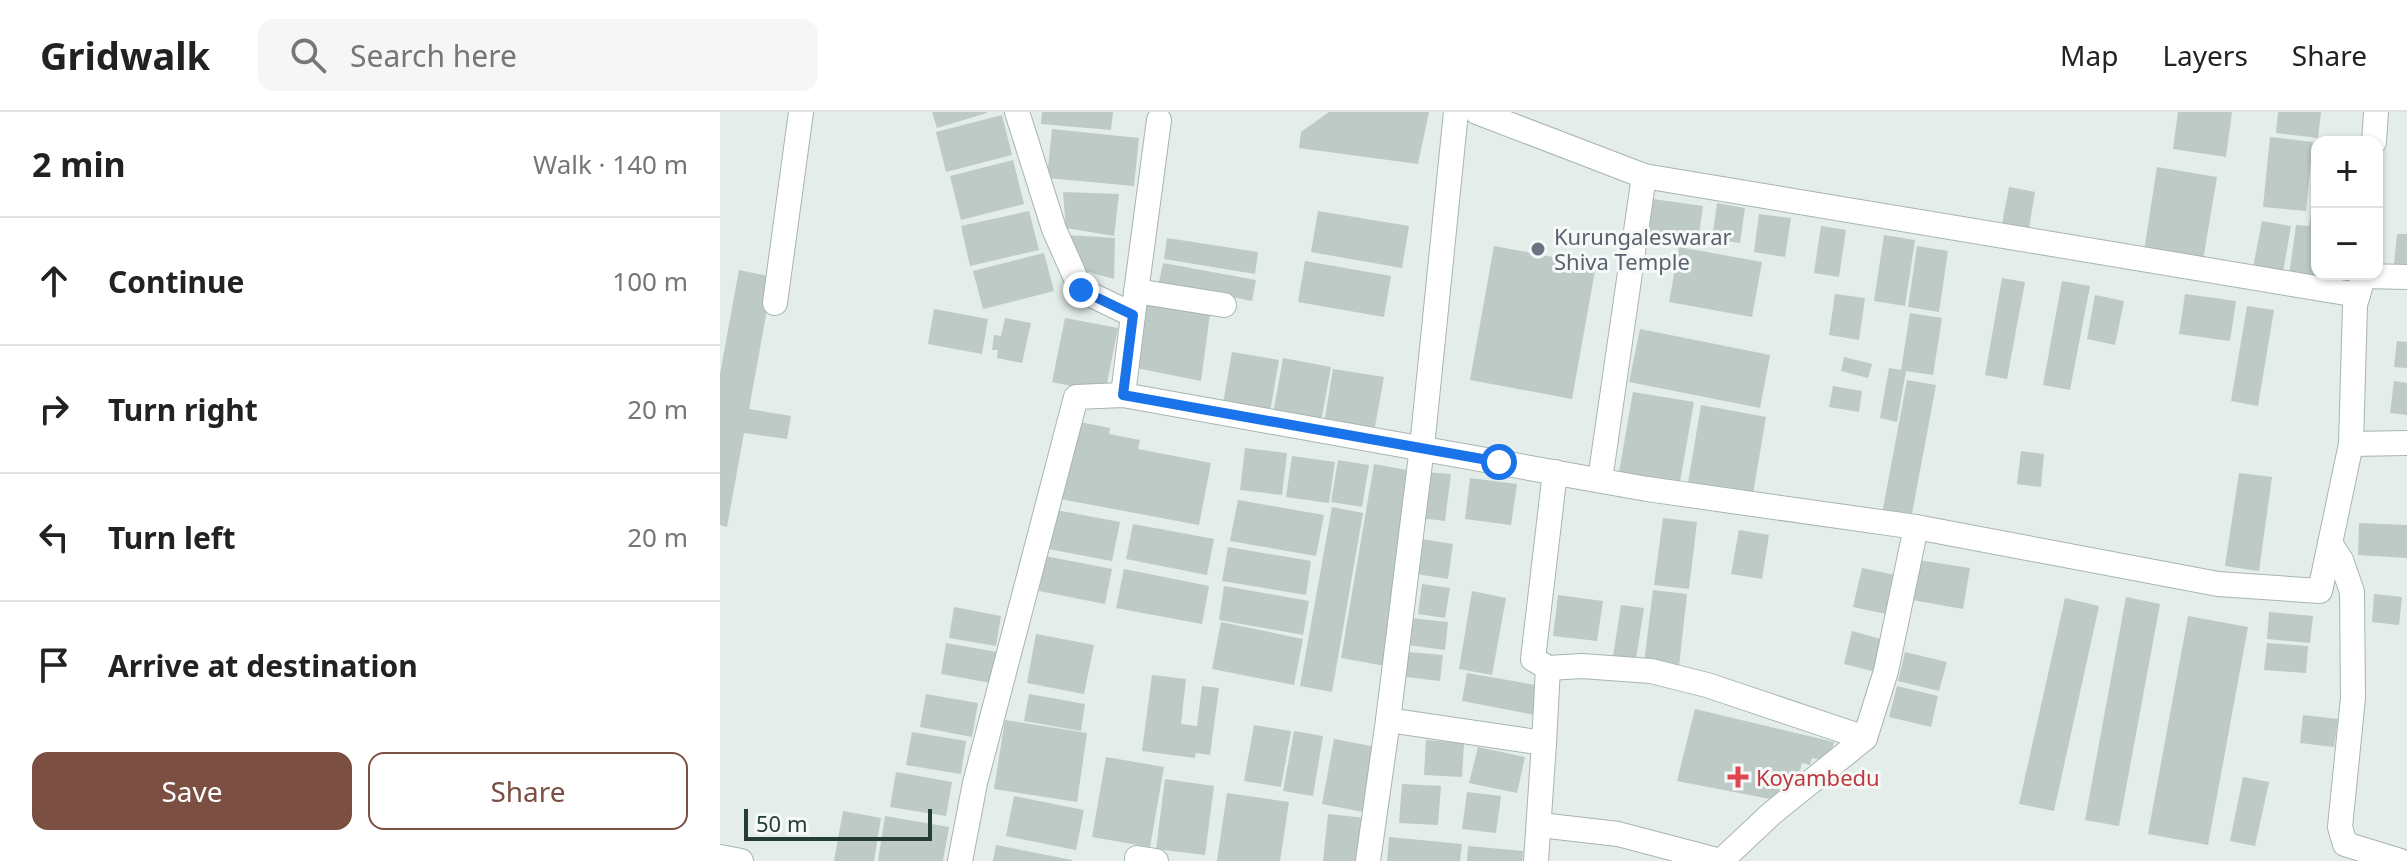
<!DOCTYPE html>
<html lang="en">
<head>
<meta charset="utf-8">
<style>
  :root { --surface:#fff; --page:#f6f6f6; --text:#222; --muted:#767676; --line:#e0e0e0; --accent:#7b4f41 }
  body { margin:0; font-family:"Noto Sans",sans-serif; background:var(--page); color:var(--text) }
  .controls { position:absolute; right:24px; top:24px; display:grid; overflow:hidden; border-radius:16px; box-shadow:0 2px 6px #0004 }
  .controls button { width:72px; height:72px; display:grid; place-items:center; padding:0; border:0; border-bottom:2px solid var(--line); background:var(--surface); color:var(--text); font:40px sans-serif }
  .scale { position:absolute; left:24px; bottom:20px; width:188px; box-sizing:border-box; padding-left:8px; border:4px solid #253d37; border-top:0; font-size:22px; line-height:28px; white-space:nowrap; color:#253d37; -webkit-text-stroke:6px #f5f9f7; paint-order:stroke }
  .stop { position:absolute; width:24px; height:24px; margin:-18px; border:6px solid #1a73e8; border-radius:50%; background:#fff }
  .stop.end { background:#1a73e8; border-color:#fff; box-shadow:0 2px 8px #0008 }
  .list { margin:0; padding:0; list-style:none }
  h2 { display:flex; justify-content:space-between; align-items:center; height:104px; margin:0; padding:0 32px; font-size:34px }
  h2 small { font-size:26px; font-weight:400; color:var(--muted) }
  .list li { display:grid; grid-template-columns:52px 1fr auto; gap:24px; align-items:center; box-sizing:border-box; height:128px; padding:0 32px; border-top:2px solid var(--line) }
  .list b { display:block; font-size:30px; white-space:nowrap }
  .list em { font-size:26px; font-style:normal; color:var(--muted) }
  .actions { display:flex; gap:16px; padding:24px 32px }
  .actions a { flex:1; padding:18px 0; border:2px solid var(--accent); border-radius:16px; text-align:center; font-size:28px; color:var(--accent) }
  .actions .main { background:var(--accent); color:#fff }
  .icon { flex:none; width:44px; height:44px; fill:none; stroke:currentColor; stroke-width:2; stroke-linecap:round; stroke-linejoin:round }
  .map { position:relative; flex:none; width:1687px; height:749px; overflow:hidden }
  header { display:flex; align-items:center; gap:48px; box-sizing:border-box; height:112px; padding:0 40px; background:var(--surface); border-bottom:2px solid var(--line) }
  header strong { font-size:38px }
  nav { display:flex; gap:44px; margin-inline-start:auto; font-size:28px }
  .search { width:560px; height:72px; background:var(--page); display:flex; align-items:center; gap:20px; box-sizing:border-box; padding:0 28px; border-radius:16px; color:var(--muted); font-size:30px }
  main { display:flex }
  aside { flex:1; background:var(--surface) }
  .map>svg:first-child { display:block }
  .building { fill:#bdcac5 }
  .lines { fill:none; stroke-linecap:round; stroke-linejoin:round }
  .minor-casing { stroke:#a7b5b0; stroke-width:26 }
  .minor { stroke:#fff; stroke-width:24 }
  .route { stroke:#1a73e8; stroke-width:10 }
  .worship-dot { fill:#6b7280; stroke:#f5f9f7; stroke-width:3 }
  .health-dot { fill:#e0444e; stroke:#f5f9f7; stroke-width:3 }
  .labels { text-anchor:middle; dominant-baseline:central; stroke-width:6; stroke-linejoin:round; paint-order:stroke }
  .worship-label { font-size:22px; fill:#5b616d; stroke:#f5f9f7; text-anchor:start }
  .health-label { font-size:22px; fill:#be3a42; stroke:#f5f9f7; text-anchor:start }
</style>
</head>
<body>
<header>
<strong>Gridwalk</strong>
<div class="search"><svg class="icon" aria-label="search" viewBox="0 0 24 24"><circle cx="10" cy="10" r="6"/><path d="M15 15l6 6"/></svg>Search here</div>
<nav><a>Map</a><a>Layers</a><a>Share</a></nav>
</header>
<main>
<aside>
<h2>2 min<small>Walk · 140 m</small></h2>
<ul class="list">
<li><svg class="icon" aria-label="ahead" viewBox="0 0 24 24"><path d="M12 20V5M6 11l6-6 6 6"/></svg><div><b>Continue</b></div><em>100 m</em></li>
<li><svg class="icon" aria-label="right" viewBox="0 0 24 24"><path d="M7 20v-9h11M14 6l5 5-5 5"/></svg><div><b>Turn right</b></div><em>20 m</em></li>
<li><svg class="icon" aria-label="left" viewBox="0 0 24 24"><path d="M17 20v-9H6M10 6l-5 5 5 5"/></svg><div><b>Turn left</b></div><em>20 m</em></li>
<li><svg class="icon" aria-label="arrive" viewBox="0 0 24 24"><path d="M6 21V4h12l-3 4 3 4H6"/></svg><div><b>Arrive at destination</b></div></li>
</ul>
<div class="actions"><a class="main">Save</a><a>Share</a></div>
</aside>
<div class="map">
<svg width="1687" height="749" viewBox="0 0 1687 749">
  <rect width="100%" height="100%" fill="#e4ede9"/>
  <!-- building -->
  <g class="building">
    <path d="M212,0H267V1L217,16Z"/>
    <path d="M322,0H393L391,18L321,12Z"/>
    <path d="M609,0H709L698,52L579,36L581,20Z"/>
    <path d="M1458,0H1512L1506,45L1453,37Z"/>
    <path d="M1558,0H1601L1598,26L1556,21Z"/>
    <path d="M282,3L292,43L226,60L216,20Z"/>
    <path d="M332,17L419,26L414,74L327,66Z"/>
    <path d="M1550,25L1593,30L1586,99L1543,95Z"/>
    <path d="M293,48L304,92L241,108L230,64Z"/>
    <path d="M1437,55L1497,65L1483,148L1424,139Z"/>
    <path d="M1595,73L1597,162H1604L1603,169L1569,164L1576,113L1589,114Z"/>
    <path d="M1289,75L1315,80L1309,116L1282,112Z"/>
    <path d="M343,80L399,82L394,124L346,116Z"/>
    <path d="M933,87L983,94L978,129L927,121Z"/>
    <path d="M997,91L1025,96L1020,131L992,127Z"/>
    <path d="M309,99L319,138L250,154L241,114Z"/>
    <path d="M598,99L689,114L682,156L591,140Z"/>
    <path d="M1039,102L1071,106L1065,145L1034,140Z"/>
    <path d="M1542,109L1571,114L1562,166L1532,161Z"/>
    <path d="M1101,114L1126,118L1119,165L1094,161Z"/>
    <path d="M1677,122H1687V153L1674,152Z"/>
    <path d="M346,123L395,126L394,167L358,157Z"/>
    <path d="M1164,123L1195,128L1185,194L1154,189Z"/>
    <path d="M447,126L538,140L535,162L444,147Z"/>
    <path d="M774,134L876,153L852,287L750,268Z"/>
    <path d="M1197,134L1228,139L1219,200L1188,195Z"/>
    <path d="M959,135L1042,150L1032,205L949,190Z"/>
    <path d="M324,141L334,179L263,197L253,159Z"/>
    <path d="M585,149L671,164L664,205L578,190Z"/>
    <path d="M443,151L536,168L532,189L439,170Z"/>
    <path d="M19,158L53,165L29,297L71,304L67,327L24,321L7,415L0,413V262Z"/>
    <path d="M1282,166L1305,170L1287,267L1265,263Z"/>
    <path d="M1342,169L1370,174L1350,278L1323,273Z"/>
    <path d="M1115,182L1145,186L1139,228L1109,223Z"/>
    <path d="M1465,182L1516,189L1510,229L1459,222Z"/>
    <path d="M1375,183L1404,189L1395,233L1367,227Z"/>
    <path d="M427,191L490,202L481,269L416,256Z"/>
    <path d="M1527,194L1554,198L1538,294L1511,289Z"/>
    <path d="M214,197L268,207L262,242L208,232Z"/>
    <path d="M1190,201L1222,206L1213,263L1186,259L1177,310L1160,306L1169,256L1181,258Z"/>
    <path d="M285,206L311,211L302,251L277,246L278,238H272L274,223L281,224Z"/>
    <path d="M345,206L398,216L385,281L332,270Z"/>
    <path d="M920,217L1050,243L1040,296L909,270Z"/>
    <path d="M1677,229L1687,230V256L1674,255Z"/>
    <path d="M512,240L559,248L549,306L502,297Z"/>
    <path d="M1124,245L1152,252L1148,266L1121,259Z"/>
    <path d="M563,246L611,255L601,310L553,302Z"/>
    <path d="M613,257L664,265L654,320L604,311Z"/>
    <path d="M1187,268L1216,273L1191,407L1162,402Z"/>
    <path d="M1674,269L1687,271V303L1670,301Z"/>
    <path d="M1113,274L1142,279L1139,300L1109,295Z"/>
    <path d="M913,280L974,290L960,370L899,360Z"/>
    <path d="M981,293L1046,305L1033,382L968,371Z"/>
    <path d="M355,309L390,316L389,322L420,328L418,337L491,351L479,413L340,387Z"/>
    <path d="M525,336L567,341L562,383L520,378Z"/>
    <path d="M1301,339L1324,342L1321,375L1297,372Z"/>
    <path d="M572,344L615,350L609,391L566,385Z"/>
    <path d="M618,348L649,353L642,395L611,390Z"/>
    <path d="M654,352L698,360L665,554L621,546Z"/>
    <path d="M705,360L731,362L725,409L700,406Z"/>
    <path d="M1519,361L1552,365L1539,459L1505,454Z"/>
    <path d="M750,366L797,372L791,413L745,407Z"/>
    <path d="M518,388L604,403L596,444L510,429Z"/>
    <path d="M612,395L643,401L612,580L580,574Z"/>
    <path d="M336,398L400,410L392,449L328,437Z"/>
    <path d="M943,406L977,410L969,477L934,473Z"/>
    <path d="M1639,411L1687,413V446L1638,443Z"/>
    <path d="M413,412L494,427L487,463L406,447Z"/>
    <path d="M1019,418L1049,423L1042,467L1011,462Z"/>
    <path d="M701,427L733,432L728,467L696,462Z"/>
    <path d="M508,435L591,449L586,483L502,469Z"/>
    <path d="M325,444L392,457L385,492L319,479Z"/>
    <path d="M1198,448L1250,456L1243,497L1192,488Z"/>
    <path d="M1142,456L1180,464L1171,503L1133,495Z"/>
    <path d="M404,457L489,474L482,512L396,496Z"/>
    <path d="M702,472L730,476L725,506L698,502Z"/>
    <path d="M504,474L589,489L583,523L499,508Z"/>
    <path d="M933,478L967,482L959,555L924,551Z"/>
    <path d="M752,479L786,486L772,563L739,557Z"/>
    <path d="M1654,482L1682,485L1679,513L1652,510Z"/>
    <path d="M838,483L883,489L877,529L833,524Z"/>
    <path d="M1406,485L1440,492L1399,714L1365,708Z"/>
    <path d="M1345,486L1379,494L1334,699L1299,692Z"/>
    <path d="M901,493L924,496L916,547L893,544Z"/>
    <path d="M234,495L281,504L276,534L229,526Z"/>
    <path d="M1549,500L1593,504L1590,531L1547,527Z"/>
    <path d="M1468,504L1528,515L1488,733L1428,722Z"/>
    <path d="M691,506L728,510L725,538L688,533Z"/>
    <path d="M501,510L583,527L574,573L492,557Z"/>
    <path d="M1132,519L1164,528L1156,560L1124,552Z"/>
    <path d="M316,522L374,533L364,582L307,571Z"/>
    <path d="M226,531L277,540L271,571L221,562Z"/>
    <path d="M1547,531L1588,534L1586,561L1544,558Z"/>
    <path d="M688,540L723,543L720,569L686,565Z"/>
    <path d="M1185,540L1227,550L1219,579L1178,569Z"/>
    <path d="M747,561L821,574L815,603L742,589Z"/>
    <path d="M432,563L466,567L461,612L477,614L482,574L499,576L490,643L476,641L475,646L422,639Z"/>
    <path d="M1177,574L1218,584L1211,615L1169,605Z"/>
    <path d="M206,582L258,591L252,625L200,615Z"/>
    <path d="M309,582L365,592L361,619L304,609Z"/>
    <path d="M975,597L1114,630L1109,650L1092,646L1090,653L1082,651L1076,676L1062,673L1055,688L957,669Z"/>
    <path d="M1583,603L1618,607L1614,635L1580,631Z"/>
    <path d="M285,608L367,621L357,690L274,677Z"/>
    <path d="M534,613L571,619L561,675L524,669Z"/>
    <path d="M574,619L603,624L593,684L563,679Z"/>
    <path d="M192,620L246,629L241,662L186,653Z"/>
    <path d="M614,627L656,635L643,700L602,692Z"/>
    <path d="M706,628L744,631L742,665L704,663Z"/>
    <path d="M758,635L805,645L797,681L749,671Z"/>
    <path d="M386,645L444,655L430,735L372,725Z"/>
    <path d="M176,660L232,670L226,704L170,695Z"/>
    <path d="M1523,665L1549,670L1535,734L1510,729Z"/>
    <path d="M445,667L494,674L485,743L436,737Z"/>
    <path d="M682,672L721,674L718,713L679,711Z"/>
    <path d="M747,680L781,684L776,721L742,717Z"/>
    <path d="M507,681L569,690L560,749H497Z"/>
    <path d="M294,684L364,698L356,738L286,724Z"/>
    <path d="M123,699L161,706L154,749H114Z"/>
    <path d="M608,702L646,706L642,749H603Z"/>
    <path d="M165,704L229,715L223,749H158Z"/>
    <path d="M669,725L742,732L740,749H667Z"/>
    <path d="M276,733L352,748V749H273Z"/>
    <path d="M748,734L803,739L802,749H747Z"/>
  </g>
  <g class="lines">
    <defs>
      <g id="minor">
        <path d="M297,0L334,117L361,178L413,203L403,283"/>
        <path d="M736,0L702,335L668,608L824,631L828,556"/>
        <path d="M757,0L924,64L1638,183"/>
        <path d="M1654,30L1656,0"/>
        <path d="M1644,164L1687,165"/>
        <path d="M416,179L504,193"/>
        <path d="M55,191L81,0"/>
        <path d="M413,203L439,8"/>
        <path d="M1631,332L1687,331"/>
        <path d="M835,360L813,547L828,556L862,554L931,559L987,573L1145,626"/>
        <path d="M880,368L924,64"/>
        <path d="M1196,415L1498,472L1600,479L1631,332L1635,193L1644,162"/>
        <path d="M1610,431L1621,448L1632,480L1633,586L1620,715L1625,732L1680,749"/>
        <path d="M0,745L21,749"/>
        <path d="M417,746L436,749"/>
        <path d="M240,749L255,671L356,285L403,283L927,377L1196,415L1166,559L1145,626L1051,702L1001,749L898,722L820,713"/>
        <path d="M648,749L668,608"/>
        <path d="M816,749L824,631"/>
      </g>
    </defs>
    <!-- minor casing -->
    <use href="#minor" class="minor-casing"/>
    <!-- minor -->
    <use href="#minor" class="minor"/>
  </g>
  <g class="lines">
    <!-- route -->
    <path class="route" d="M361,178L413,203L403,283L779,350"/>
  </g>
  <!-- markers -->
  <circle class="worship-dot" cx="818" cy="137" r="8"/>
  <path class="health-dot" d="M1014 653h8v8h8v8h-8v8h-8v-8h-8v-8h8z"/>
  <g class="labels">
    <!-- worship labels -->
    <g class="worship-label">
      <text x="834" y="124">Kurungaleswarar<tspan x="834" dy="25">Shiva Temple</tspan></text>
    </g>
    <!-- health labels -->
    <g class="health-label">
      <text x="1036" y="665">Koyambedu</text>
    </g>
  </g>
</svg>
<div class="controls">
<button>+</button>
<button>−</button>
</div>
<div class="scale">50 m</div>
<div class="stop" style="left:779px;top:350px"></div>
<div class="stop end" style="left:361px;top:178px"></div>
</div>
</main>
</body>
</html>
